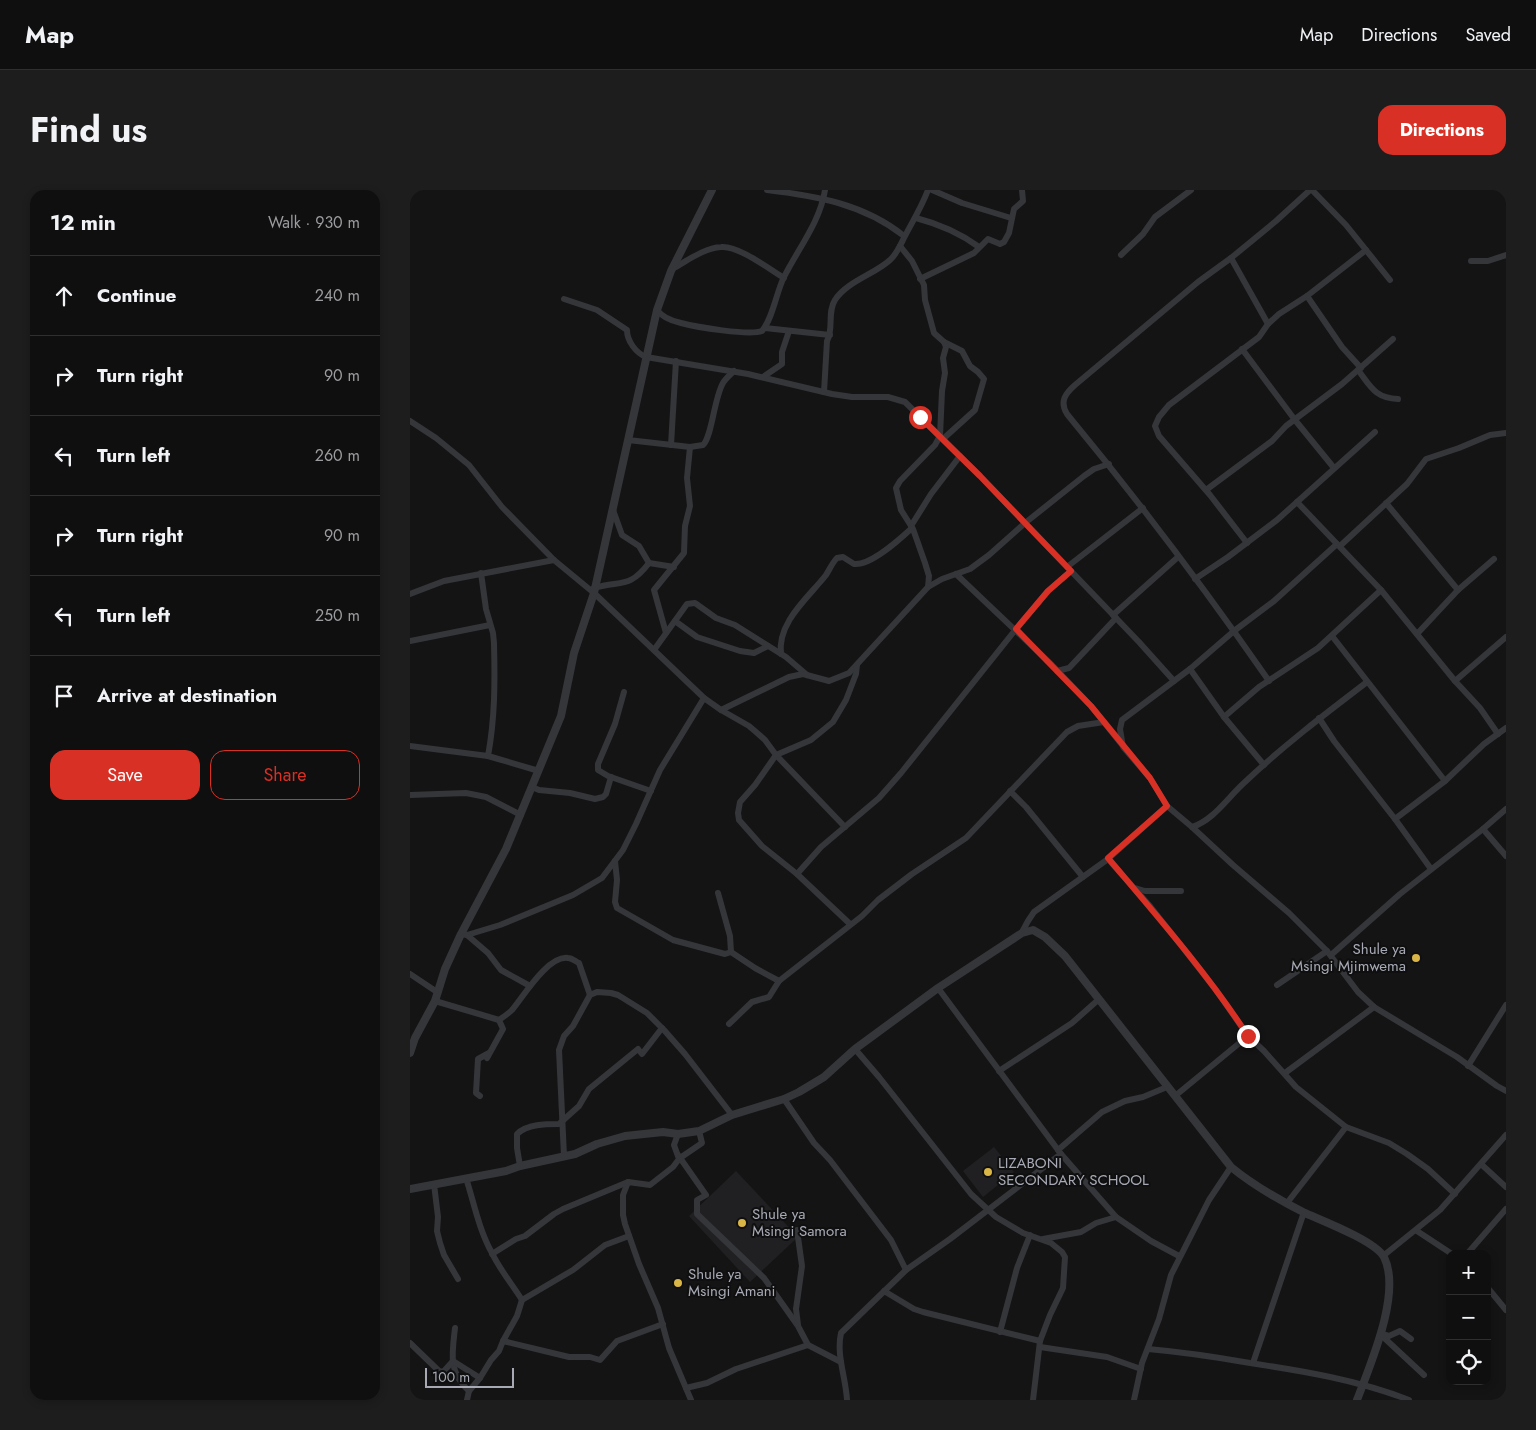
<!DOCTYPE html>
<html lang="en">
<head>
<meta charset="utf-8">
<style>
  :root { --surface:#0f0f10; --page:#1d1d1e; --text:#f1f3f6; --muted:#9b9c9f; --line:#2f2f30; --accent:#d93025 }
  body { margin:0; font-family:Jost,sans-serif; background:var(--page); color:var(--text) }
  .controls { position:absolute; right:15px; bottom:15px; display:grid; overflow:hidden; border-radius:10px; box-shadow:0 2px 8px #0003 }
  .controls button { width:45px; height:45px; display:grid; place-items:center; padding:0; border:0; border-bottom:1px solid var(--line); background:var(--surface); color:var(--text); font:25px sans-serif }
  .scale { position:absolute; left:15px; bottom:12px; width:89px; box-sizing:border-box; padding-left:5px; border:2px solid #a7aab4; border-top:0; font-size:14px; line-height:18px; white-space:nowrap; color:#a7aab4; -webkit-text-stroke:4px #0f0f10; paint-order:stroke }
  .stop { position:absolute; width:15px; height:15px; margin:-11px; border:4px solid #d93025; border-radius:50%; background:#fff }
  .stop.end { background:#d93025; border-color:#fff; box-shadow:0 1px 5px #0008 }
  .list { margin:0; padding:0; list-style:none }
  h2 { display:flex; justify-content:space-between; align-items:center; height:65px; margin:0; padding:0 20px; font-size:21px }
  h2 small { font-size:16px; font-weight:400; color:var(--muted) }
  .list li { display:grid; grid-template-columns:32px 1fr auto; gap:15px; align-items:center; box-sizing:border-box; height:80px; padding:0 20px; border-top:1px solid var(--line) }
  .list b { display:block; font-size:19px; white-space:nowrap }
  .list em { font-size:16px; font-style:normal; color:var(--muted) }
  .actions { display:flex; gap:10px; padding:15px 20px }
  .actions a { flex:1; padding:11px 0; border:1px solid var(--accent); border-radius:15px; text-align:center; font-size:18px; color:var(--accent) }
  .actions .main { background:var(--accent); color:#fff }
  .icon { flex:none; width:28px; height:28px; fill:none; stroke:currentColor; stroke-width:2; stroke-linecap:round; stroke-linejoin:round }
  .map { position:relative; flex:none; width:1096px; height:1210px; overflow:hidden; border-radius:15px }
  header { display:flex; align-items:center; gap:30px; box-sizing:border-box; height:70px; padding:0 25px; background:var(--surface); border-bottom:1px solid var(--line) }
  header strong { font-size:24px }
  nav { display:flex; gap:28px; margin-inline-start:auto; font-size:18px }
  .intro { display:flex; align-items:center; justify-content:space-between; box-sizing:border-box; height:120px; padding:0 30px }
  h1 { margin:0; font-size:35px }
  .button { padding:12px 22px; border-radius:15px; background:var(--accent); color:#fff; font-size:18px; font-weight:700 }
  main { display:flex; gap:30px; padding:0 30px }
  aside { flex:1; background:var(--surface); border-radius:15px; box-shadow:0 2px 8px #0003 }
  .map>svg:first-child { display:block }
  .built { fill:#202022 }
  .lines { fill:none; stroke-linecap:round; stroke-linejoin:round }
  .minor { stroke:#35363a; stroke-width:6 }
  .tertiary { stroke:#35363a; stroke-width:8 }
  .route { stroke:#d93025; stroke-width:6 }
  .poi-dot { fill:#dab647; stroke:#0f0f10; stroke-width:2 }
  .labels { text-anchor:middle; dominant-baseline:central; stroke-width:4; stroke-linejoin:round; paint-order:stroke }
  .poi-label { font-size:15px; fill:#a7aab4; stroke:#0f0f10; text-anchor:start }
</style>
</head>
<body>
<header>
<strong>Map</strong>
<nav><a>Map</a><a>Directions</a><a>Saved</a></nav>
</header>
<div class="intro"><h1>Find us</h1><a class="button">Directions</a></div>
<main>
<aside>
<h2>12 min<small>Walk · 930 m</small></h2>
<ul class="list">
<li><svg class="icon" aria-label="ahead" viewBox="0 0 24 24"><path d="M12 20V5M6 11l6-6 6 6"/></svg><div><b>Continue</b></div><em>240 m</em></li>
<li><svg class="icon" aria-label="right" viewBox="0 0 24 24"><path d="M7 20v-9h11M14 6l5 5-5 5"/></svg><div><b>Turn right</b></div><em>90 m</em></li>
<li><svg class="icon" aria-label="left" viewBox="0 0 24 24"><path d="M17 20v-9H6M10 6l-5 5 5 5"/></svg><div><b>Turn left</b></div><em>260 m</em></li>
<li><svg class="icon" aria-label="right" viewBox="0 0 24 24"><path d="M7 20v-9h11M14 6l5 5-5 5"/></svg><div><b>Turn right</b></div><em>90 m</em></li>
<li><svg class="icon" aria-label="left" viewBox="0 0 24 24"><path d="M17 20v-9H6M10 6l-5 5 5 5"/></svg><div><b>Turn left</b></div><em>250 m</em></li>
<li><svg class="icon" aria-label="arrive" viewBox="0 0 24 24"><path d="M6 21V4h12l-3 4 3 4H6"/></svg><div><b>Arrive at destination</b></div></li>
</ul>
<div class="actions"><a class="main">Save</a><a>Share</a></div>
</aside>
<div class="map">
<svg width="1096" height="1210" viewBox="0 0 1096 1210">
  <rect width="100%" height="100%" fill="#141415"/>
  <!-- built -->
  <g class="built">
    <path d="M584,957L604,982L573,1007L553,981Z"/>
    <path d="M326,981L388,1047L340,1092L279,1026Z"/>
  </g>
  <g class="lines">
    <!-- minor -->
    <g class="minor">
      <path d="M357,0C407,6 454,14 494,46"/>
      <path d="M522,0L552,13L601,28"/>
      <path d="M902,0L936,35L980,90"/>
      <path d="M506,28C529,34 550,43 569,57"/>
      <path d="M490,56L502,71L514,95L515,110L524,143L534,152L552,161L560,176L568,182L574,189L565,220L533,249"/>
      <path d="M711,65L733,44L745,27L781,0"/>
      <path d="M821,68L858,134"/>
      <path d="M1061,71H1078L1096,65"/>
      <path d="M262,79C277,71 294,58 311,57C328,55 359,79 374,88"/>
      <path d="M510,89L564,63L578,49L590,54L594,52L599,43L604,19L613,11L612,0"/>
      <path d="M897,106L932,157L951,178"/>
      <path d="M154,109L187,120L217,140C217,151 226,163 236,167L338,184L422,204L442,207H478L495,212L570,286L729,452L764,491"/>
      <path d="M247,120C252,127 262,131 271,133C286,137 339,146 352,141C363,128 366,103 374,87C388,59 410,32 415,0"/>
      <path d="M355,138L420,145"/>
      <path d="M832,159L885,230L924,278"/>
      <path d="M948,180C961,197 965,208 988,209"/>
      <path d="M353,187L372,174V162L379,141"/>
      <path d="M414,202L417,151C424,139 417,122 425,110C436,92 465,84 480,70C488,63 491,53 496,44C504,29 512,16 518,0"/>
      <path d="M0,231L26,248L59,275L92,317L144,370L184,403"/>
      <path d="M218,250L280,257L293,255C302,247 304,208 313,193C315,189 320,185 324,181"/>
      <path d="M261,255L266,171"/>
      <path d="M796,300L862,251L876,236L932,194L983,149"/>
      <path d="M887,312L971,400L1045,491L1070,518L1088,544"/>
      <path d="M976,313L1048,400"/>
      <path d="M203,320L212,345L229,356L239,373L264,377"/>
      <path d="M501,336L521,304L550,266"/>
      <path d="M837,353L800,305L749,246L745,236L749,227L759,215L849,147L858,134L869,124L897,106L956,60"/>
      <path d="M927,354L864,411L824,441L780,479L712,530L710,539L713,557L740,588L757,616L782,637L823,675L879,723L917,761L948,802L964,817L1047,867L1087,896L1096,901"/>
      <path d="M930,356L997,294L1016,269L1049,258L1080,245L1096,243"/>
      <path d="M657,377L733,318"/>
      <path d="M71,383L76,419L83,443L84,453C85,492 85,528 78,566L129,581"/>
      <path d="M546,384L642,475L681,516L712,555"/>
      <path d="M785,389L818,367L867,330L965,242"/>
      <path d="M518,397L519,386L515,373L503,339L491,320L486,298L490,291L525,255L530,246L532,201L535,183L533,168L536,157L534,152"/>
      <path d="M184,398C212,390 219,399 239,373"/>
      <path d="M183,402L294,508L311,520L339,536L346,542L355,550L366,565L435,637"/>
      <path d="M0,404L34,391L144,370"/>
      <path d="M703,425L768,367"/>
      <path d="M265,431L287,447L330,461L344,463L358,456"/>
      <path d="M256,443L244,400L274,363L275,336L280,316L277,288L280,257"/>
      <path d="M1007,444L1048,400L1084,369"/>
      <path d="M922,446L1035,591"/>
      <path d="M0,451L80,435"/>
      <path d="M244,460L277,414L285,413L306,428L325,435L376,467L397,485"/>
      <path d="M371,464C367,432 399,407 416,385C420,379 422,373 427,368L433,367L444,374C461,376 490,349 502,338"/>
      <path d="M780,479L814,527L854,575"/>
      <path d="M647,481L659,478L706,428"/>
      <path d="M859,491C795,399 728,310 657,224C649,211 656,203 665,195L788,92L821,68L866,31L900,0"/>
      <path d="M1045,491L1096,447"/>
      <path d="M214,502L205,534L188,574V580L198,586L241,601"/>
      <path d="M311,520L379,487L393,484L419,491L439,483L518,397L532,389L560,379L579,365L615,333L674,286L684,279L699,274"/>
      <path d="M814,527L849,497L908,458L971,400"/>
      <path d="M909,528L924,551L985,629L1021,679"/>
      <path d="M0,556L78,566"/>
      <path d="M122,597L129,600L160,603L185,609L193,607L196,604L201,587"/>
      <path d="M600,601L616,617L673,687"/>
      <path d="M0,605L56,603L76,607L111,625"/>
      <path d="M985,629L1035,591L1074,554L1096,538"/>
      <path d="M782,637C804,630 818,607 835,592C873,556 915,524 957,492"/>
      <path d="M1073,639L1096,666"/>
      <path d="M698,669L740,716L806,800L838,846L854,861L886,897L936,937L979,953L997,964L1018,979L1045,1004"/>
      <path d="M205,671L207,690L205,712L207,718L263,750L315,764L321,762L345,778L369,791"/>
      <path d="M387,684L411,657L469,608L491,583L606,439L638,401L661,381"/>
      <path d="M725,698L735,701H771"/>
      <path d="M308,703L320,746L321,762"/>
      <path d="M440,734L387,684L352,656L329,630L328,623L330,612L345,595L366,565L401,550L423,532L436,510L446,484L447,475"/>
      <path d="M51,744L57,745L90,735L163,705L192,688L213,660L226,634L250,580L294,508"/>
      <path d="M611,744L618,731L624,722L698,669L757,616"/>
      <path d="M57,745L78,763L91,780L120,796"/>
      <path d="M921,765L990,704L1073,639L1096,619"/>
      <path d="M0,784L27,802"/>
      <path d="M867,795L917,761"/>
      <path d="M25,811L89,830"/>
      <path d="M319,834L342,812L359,807L369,791L452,726L468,710L502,684L556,648L657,542L668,536L694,532"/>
      <path d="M445,859L469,887L561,1004L586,1027L613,1043L641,1053L652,1062L655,1067L653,1098L640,1125L630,1151L623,1210"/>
      <path d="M77,868L93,839L89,830C93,827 98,824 102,820C113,807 138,765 158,768C162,768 165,771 169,773L180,805"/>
      <path d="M1058,876L1096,815"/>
      <path d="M589,881L662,833L688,810"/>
      <path d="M875,883L964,817"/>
      <path d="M70,906L66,903L68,869L79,863"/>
      <path d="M765,906L838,846"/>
      <path d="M374,909L404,953L420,970L481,1050L496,1080"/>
      <path d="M268,944L264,955L269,969L263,977L240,995L218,992L213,1005V1025L215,1034L229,1074L248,1118L259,1158L281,1210"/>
      <path d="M648,960L692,922L715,911L733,907L757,897"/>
      <path d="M651,964L706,1027L741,1051L769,1066"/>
      <path d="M268,965L296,1005L287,1010V1024L354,1088L388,1136L398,1155"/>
      <path d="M154,966L149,860L154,846L163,836L180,805L187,802L201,803L208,805L237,823L254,840L275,864L322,925"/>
      <path d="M270,968L292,953L289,941"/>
      <path d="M1071,974L1096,997"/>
      <path d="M110,976L107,958V944C117,934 136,934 149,934L169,916L179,899L228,859L232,864L252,838"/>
      <path d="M56,988C64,1013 69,1040 82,1063C90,1080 102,1094 112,1110"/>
      <path d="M24,994L28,1027L27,1041L30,1053L34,1065L48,1089"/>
      <path d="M877,1013L936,937"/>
      <path d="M387,1040L392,1076L386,1119L388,1135"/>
      <path d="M1007,1041L1042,1064"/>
      <path d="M633,1049L671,1042L686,1033L706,1027"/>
      <path d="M82,1064L106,1049L115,1046L144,1024L153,1019L218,992"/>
      <path d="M1057,1064L1096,1019"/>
      <path d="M973,1066L1030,1020L1096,945"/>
      <path d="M1077,1097L1096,1120"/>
      <path d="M474,1101L504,1119L513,1122L630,1151"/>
      <path d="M45,1138C42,1164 38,1182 59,1201"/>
      <path d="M590,1142L607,1078L620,1045"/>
      <path d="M970,1144L1014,1185"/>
      <path d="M972,1144L979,1146L990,1141L1001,1149"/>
      <path d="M93,1151L159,1167H180L190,1170L207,1151L253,1134"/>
      <path d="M0,1153L30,1182L34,1181L43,1171L70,1188"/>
      <path d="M630,1157L697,1167L731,1179"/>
      <path d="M738,1159C772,1162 806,1167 840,1173C893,1181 948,1190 999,1210"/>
      <path d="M843,1173L894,1022"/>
      <path d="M276,1198L297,1193L326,1179L398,1155L431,1172"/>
      <path d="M57,1210L59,1201L70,1188L81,1170L89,1161L93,1151L107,1126L112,1110L163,1080L195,1055L219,1046"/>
      <path d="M437,1210C436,1188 426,1165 431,1143L496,1080L540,1049L651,964L528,798"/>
      <path d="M724,1210L732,1173L749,1129L761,1085L799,1010L821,977"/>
    </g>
    <!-- tertiary -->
    <g class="tertiary">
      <path d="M0,863L5,848L25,811L35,779L51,744L96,659L151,526L164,463L184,403L247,120L261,81L302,0"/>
      <path d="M0,999L96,981L110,976L165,964L187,954L215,946L253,942L268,944L289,941L322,925L374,909L389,902L414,887L445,859L528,798L612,743L623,740L635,747L655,766L821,977C843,995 869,1010 895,1023C913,1031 965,1051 974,1067C992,1103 960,1175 947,1210"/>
    </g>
  </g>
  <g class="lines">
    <!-- route -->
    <path class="route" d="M510,227L570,286L661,381L638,401L606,439L681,516L740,588L757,616L698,668C747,726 797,783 838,846"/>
  </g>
  <!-- markers -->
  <g class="poi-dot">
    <circle cx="1006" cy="768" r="5"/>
    <circle cx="578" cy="982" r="5"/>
    <circle cx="332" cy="1033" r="5"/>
    <circle cx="268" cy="1093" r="5"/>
  </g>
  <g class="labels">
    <!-- poi labels -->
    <g class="poi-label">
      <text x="996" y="759" text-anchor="end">Shule ya<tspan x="996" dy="17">Msingi Mjimwema</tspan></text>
      <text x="588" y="973">LIZABONI<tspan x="588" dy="17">SECONDARY SCHOOL</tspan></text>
      <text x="342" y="1024">Shule ya<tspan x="342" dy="17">Msingi Samora</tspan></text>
      <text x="278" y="1084">Shule ya<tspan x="278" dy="17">Msingi Amani</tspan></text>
    </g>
  </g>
</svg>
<div class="controls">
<button>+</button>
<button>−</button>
<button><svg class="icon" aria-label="locate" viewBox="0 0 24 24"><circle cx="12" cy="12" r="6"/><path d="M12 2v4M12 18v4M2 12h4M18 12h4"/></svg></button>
</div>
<div class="scale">100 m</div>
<div class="stop" style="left:510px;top:227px"></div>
<div class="stop end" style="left:838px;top:846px"></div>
</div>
</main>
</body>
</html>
